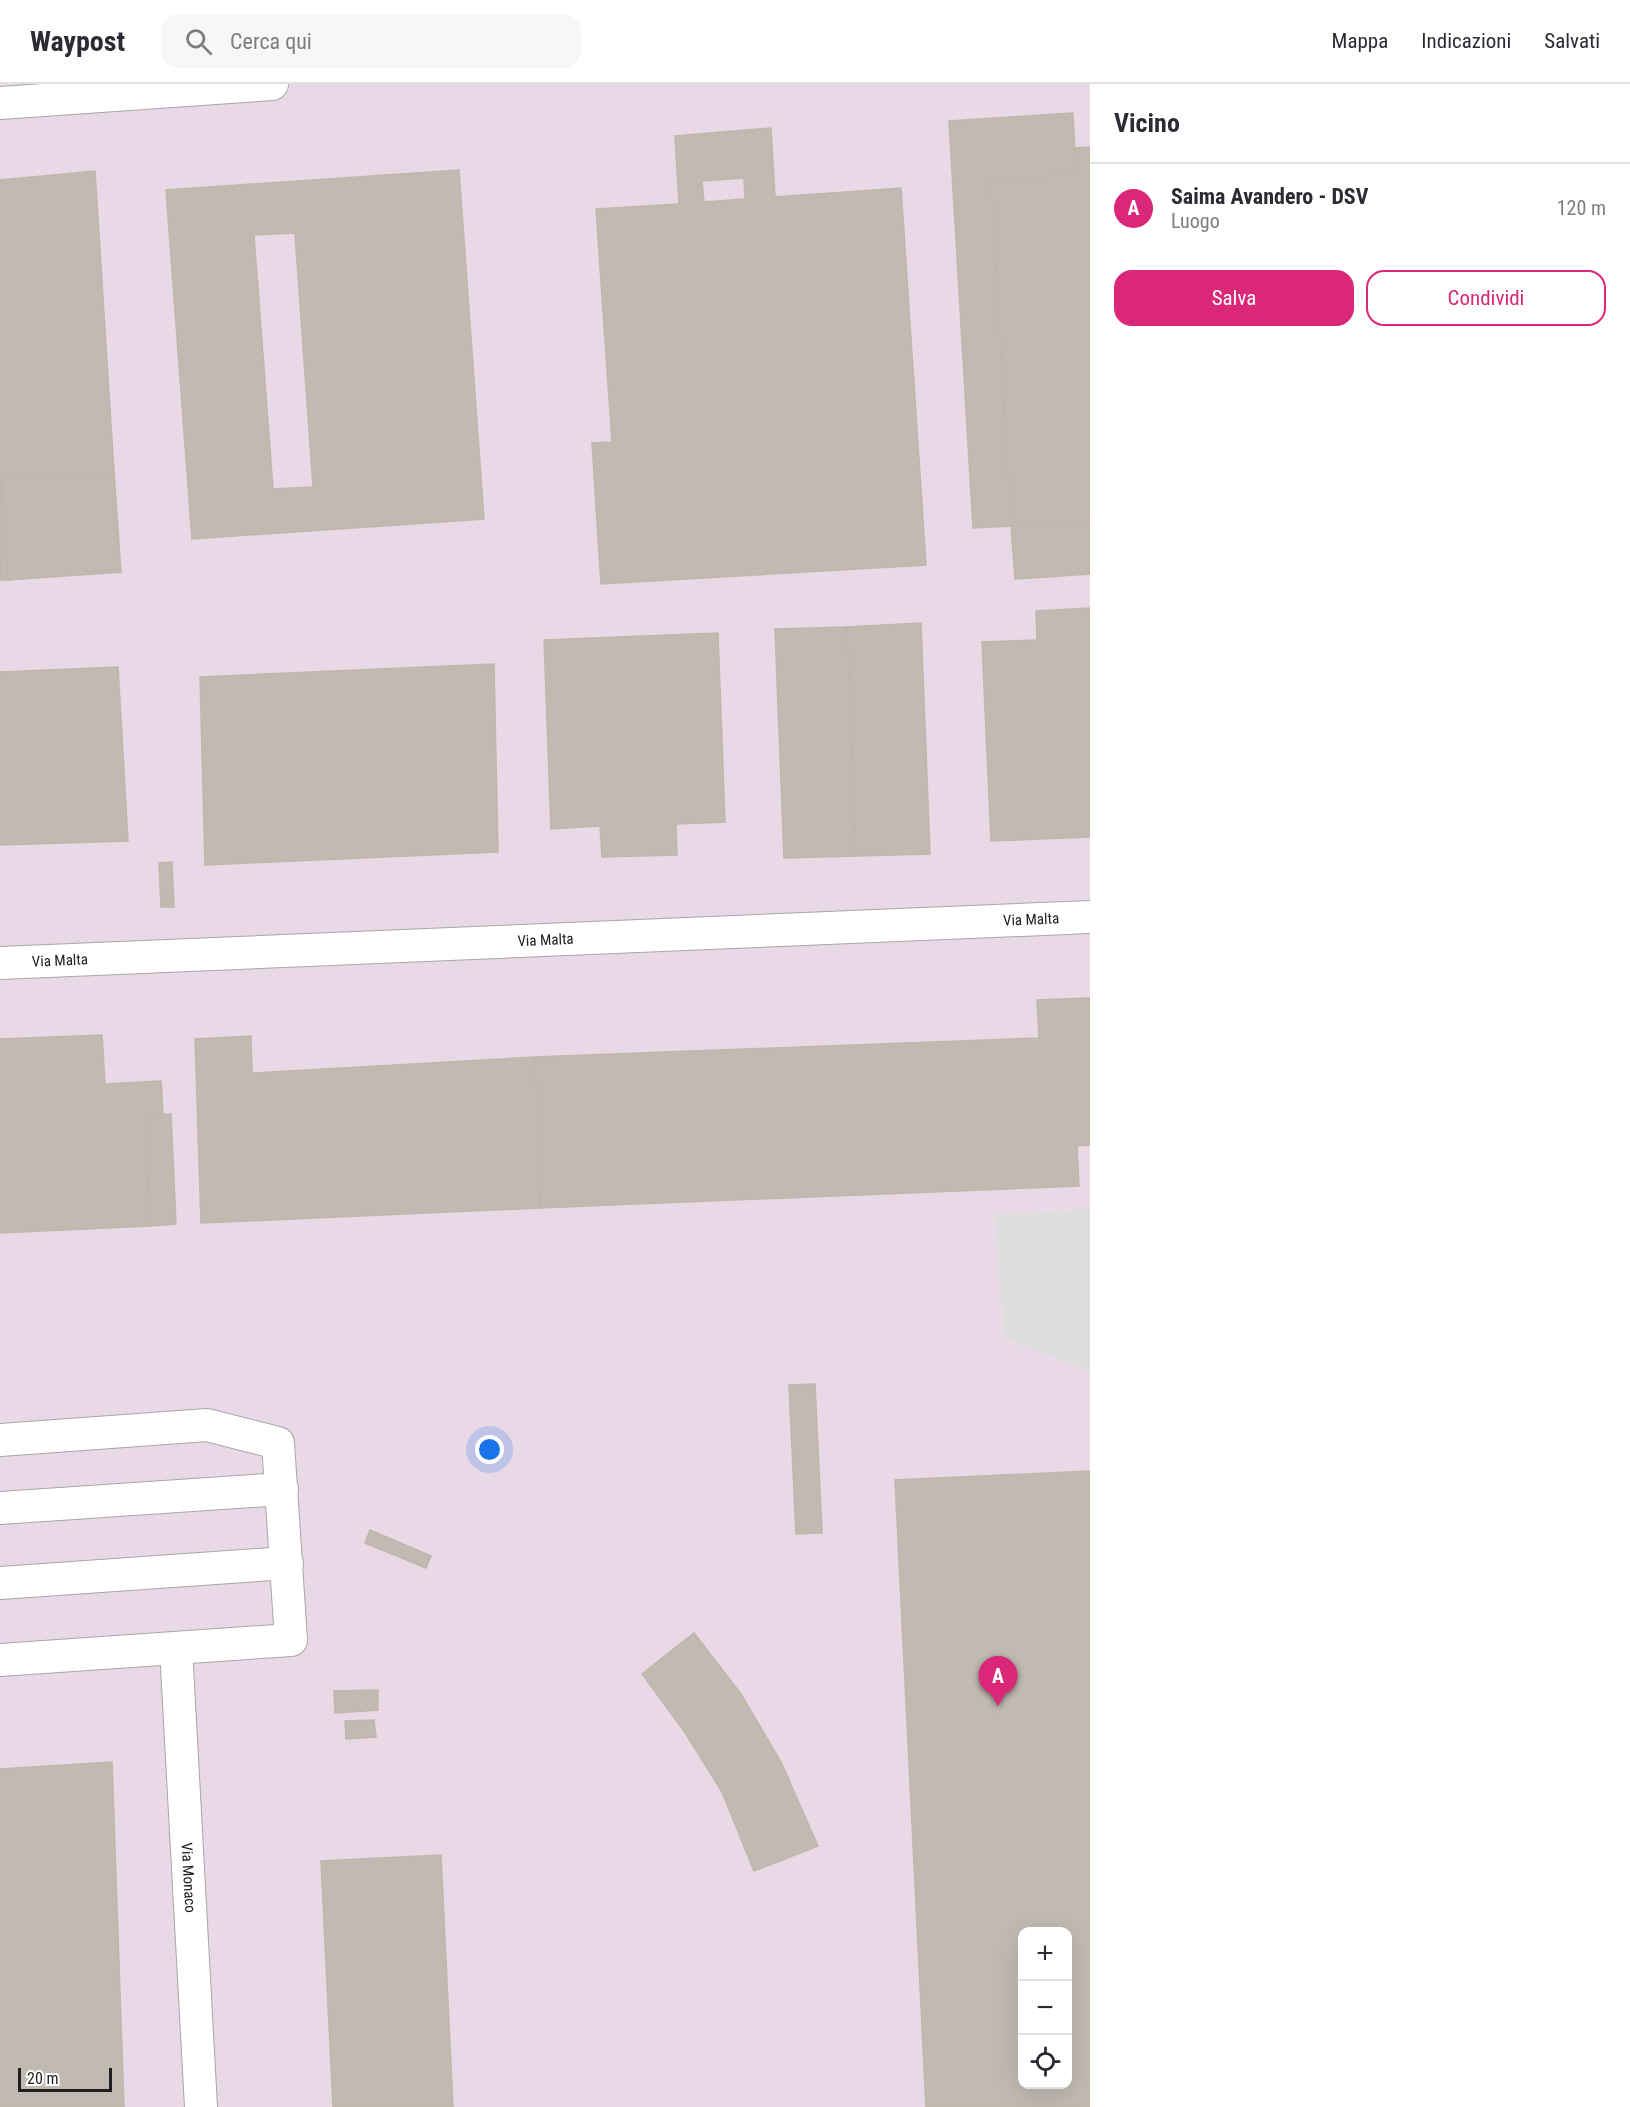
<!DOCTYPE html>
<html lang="it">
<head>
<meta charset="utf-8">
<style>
  :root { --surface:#fff; --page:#f7f7f7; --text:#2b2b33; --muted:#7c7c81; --line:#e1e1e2; --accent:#db2777 }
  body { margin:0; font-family:"Roboto Condensed",sans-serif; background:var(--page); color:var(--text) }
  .controls { position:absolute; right:18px; bottom:18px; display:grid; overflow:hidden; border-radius:12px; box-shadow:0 6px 24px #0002 }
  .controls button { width:54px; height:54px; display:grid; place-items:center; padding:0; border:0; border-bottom:2px solid var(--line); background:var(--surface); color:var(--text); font:30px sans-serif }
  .scale { position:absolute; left:18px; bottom:15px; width:94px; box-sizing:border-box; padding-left:6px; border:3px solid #202020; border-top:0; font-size:16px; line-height:21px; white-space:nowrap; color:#202020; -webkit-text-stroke:4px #fff; paint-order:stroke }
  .you { position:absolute; left:490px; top:1366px; width:21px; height:21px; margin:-15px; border:4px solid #fff; border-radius:50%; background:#1a73e8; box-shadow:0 0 0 9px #1a73e833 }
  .badge { display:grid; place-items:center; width:39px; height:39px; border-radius:50%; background:var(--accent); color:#fff; font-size:20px; font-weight:700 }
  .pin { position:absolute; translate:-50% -50px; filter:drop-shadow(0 2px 3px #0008) }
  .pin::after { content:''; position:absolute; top:32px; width:21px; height:18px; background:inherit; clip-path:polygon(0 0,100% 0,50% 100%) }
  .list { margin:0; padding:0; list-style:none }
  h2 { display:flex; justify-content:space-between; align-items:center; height:78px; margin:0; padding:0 24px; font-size:26px }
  h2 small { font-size:20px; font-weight:400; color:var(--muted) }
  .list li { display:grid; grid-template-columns:39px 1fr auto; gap:18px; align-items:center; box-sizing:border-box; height:90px; padding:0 24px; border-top:2px solid var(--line) }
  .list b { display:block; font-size:22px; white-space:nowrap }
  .list p { margin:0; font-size:20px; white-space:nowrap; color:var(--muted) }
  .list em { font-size:20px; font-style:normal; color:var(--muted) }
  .actions { display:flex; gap:12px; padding:18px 24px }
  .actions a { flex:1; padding:14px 0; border:2px solid var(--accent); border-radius:18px; text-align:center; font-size:21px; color:var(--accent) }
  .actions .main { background:var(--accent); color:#fff }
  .icon { flex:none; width:33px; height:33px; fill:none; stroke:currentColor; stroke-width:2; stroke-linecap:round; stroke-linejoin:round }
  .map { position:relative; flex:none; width:1090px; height:2023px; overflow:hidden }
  header { display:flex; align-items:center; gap:36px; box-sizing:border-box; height:84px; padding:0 30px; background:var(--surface); border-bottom:2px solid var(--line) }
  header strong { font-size:28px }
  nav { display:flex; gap:33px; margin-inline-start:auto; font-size:21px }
  .search { width:420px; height:54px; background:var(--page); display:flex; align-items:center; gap:15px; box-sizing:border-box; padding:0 21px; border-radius:18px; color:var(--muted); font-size:22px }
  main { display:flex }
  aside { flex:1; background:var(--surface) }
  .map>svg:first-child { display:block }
  .residential { fill:#dedddd }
  .industrial { fill:#e9d8e5; fill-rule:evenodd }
  .building { fill:#c1bab3; stroke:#c2b6a9; stroke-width:1.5; fill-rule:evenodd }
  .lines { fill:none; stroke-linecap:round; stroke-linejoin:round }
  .minor-casing { stroke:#a7a7a7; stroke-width:34 }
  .minor { stroke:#fff; stroke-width:32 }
  .labels { text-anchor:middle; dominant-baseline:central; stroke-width:4.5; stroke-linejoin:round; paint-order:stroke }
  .street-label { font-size:15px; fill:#202020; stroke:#fff }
</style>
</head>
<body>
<header>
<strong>Waypost</strong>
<div class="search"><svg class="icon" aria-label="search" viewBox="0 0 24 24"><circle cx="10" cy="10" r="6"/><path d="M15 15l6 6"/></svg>Cerca qui</div>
<nav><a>Mappa</a><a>Indicazioni</a><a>Salvati</a></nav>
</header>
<main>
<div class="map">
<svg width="1090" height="2023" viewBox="0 0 1090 2023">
  <rect width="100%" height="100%" fill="#f0eee6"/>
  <!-- residential -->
  <path class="residential" d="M1090,1124V1288L1004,1254L994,1131Z"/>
  <!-- industrial -->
  <path class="industrial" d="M0,0H1090V1124L994,1131L1004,1254L1090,1288V2023H0ZM1023,1848H1068V2000H1023Z"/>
  <!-- building -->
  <g class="building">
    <path d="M1073,29L1076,90L991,96L1011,442L973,444L949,37Z"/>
    <path d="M771,44L775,113L901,104L926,481L601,500L592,359L612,358L596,125L679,120L675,52ZM744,94L745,115L704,118L702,97Z"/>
    <path d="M1090,63V436L1011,442L991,96L1076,90L1075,64Z"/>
    <path d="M459,86L484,435L192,455L166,106ZM295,149L313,403L273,405L254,151Z"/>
    <path d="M95,87L114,389L1,396L8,496H0V96Z"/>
    <path d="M114,389L121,488L8,496L1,396Z"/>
    <path d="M1090,436V490L1015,495L1011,442Z"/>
    <path d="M1090,524V753L991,757L982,558L1037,556L1036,527Z"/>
    <path d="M921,539L930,770L856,772L847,543Z"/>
    <path d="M847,543L856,772L784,774L775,545Z"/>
    <path d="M718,549L725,738L676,740L677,771L602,773L600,742L551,745L544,556Z"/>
    <path d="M494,580L498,768L205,781L200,593Z"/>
    <path d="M118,583L128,757L0,761V588Z"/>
    <path d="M172,778L174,823H161L159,779Z"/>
    <path d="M1090,914V1061L1077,1062L1079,1102L540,1124L535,973L1039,954L1037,916Z"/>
    <path d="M102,951L105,1000L161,997L163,1030L145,1031L150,1142L0,1149V955Z"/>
    <path d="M251,952L252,989L535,973L540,1124L201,1139L195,955Z"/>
    <path d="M171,1030L176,1140L150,1142L145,1031Z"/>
    <path d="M815,1300L822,1449L796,1450L789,1301Z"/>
    <path d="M1090,1387V2023H926L895,1396ZM1023,1848H1068V2000H1023Z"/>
    <path d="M370,1446L431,1472L426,1484L365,1459Z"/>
    <path d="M694,1549L741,1610L781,1678L818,1762L754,1787L722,1708L684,1647L642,1590Z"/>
    <path d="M378,1606V1626L335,1629L334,1607Z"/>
    <path d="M374,1636L376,1653L346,1655L345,1637Z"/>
    <path d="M112,1678L124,2023H0V1685Z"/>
    <path d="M441,1771L453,2023H333L321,1777Z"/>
  </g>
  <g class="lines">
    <defs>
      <g id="minor">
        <path d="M0,19L272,0"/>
        <path id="s1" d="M0,879L1090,833"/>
        <path d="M0,1356L207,1341L278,1359L291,1556L0,1576"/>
        <path d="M0,1424L282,1405"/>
        <path d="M0,1499L287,1479"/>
        <path id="s2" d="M176,1564L201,2023"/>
      </g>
    </defs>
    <!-- minor casing -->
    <use href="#minor" class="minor-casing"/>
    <!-- minor -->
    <use href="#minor" class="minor"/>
  </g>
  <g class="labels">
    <!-- street labels -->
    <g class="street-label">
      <text stroke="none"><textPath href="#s1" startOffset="1032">Via Malta</textPath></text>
      <text stroke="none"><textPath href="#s1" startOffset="546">Via Malta</textPath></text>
      <text stroke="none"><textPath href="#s1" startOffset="60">Via Malta</textPath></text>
      <text stroke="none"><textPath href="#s2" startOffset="230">Via Monaco</textPath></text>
    </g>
  </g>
</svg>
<div class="controls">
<button>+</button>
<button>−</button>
<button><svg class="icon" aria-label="locate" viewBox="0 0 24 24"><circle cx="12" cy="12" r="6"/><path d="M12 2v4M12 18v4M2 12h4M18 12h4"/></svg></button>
</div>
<div class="scale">20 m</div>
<div class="you"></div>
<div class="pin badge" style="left:998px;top:1622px">A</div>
</div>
<aside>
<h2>Vicino<small></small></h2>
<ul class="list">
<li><span class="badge">A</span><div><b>Saima Avandero - DSV</b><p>Luogo</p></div><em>120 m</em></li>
</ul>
<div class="actions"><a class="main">Salva</a><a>Condividi</a></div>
</aside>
</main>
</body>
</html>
